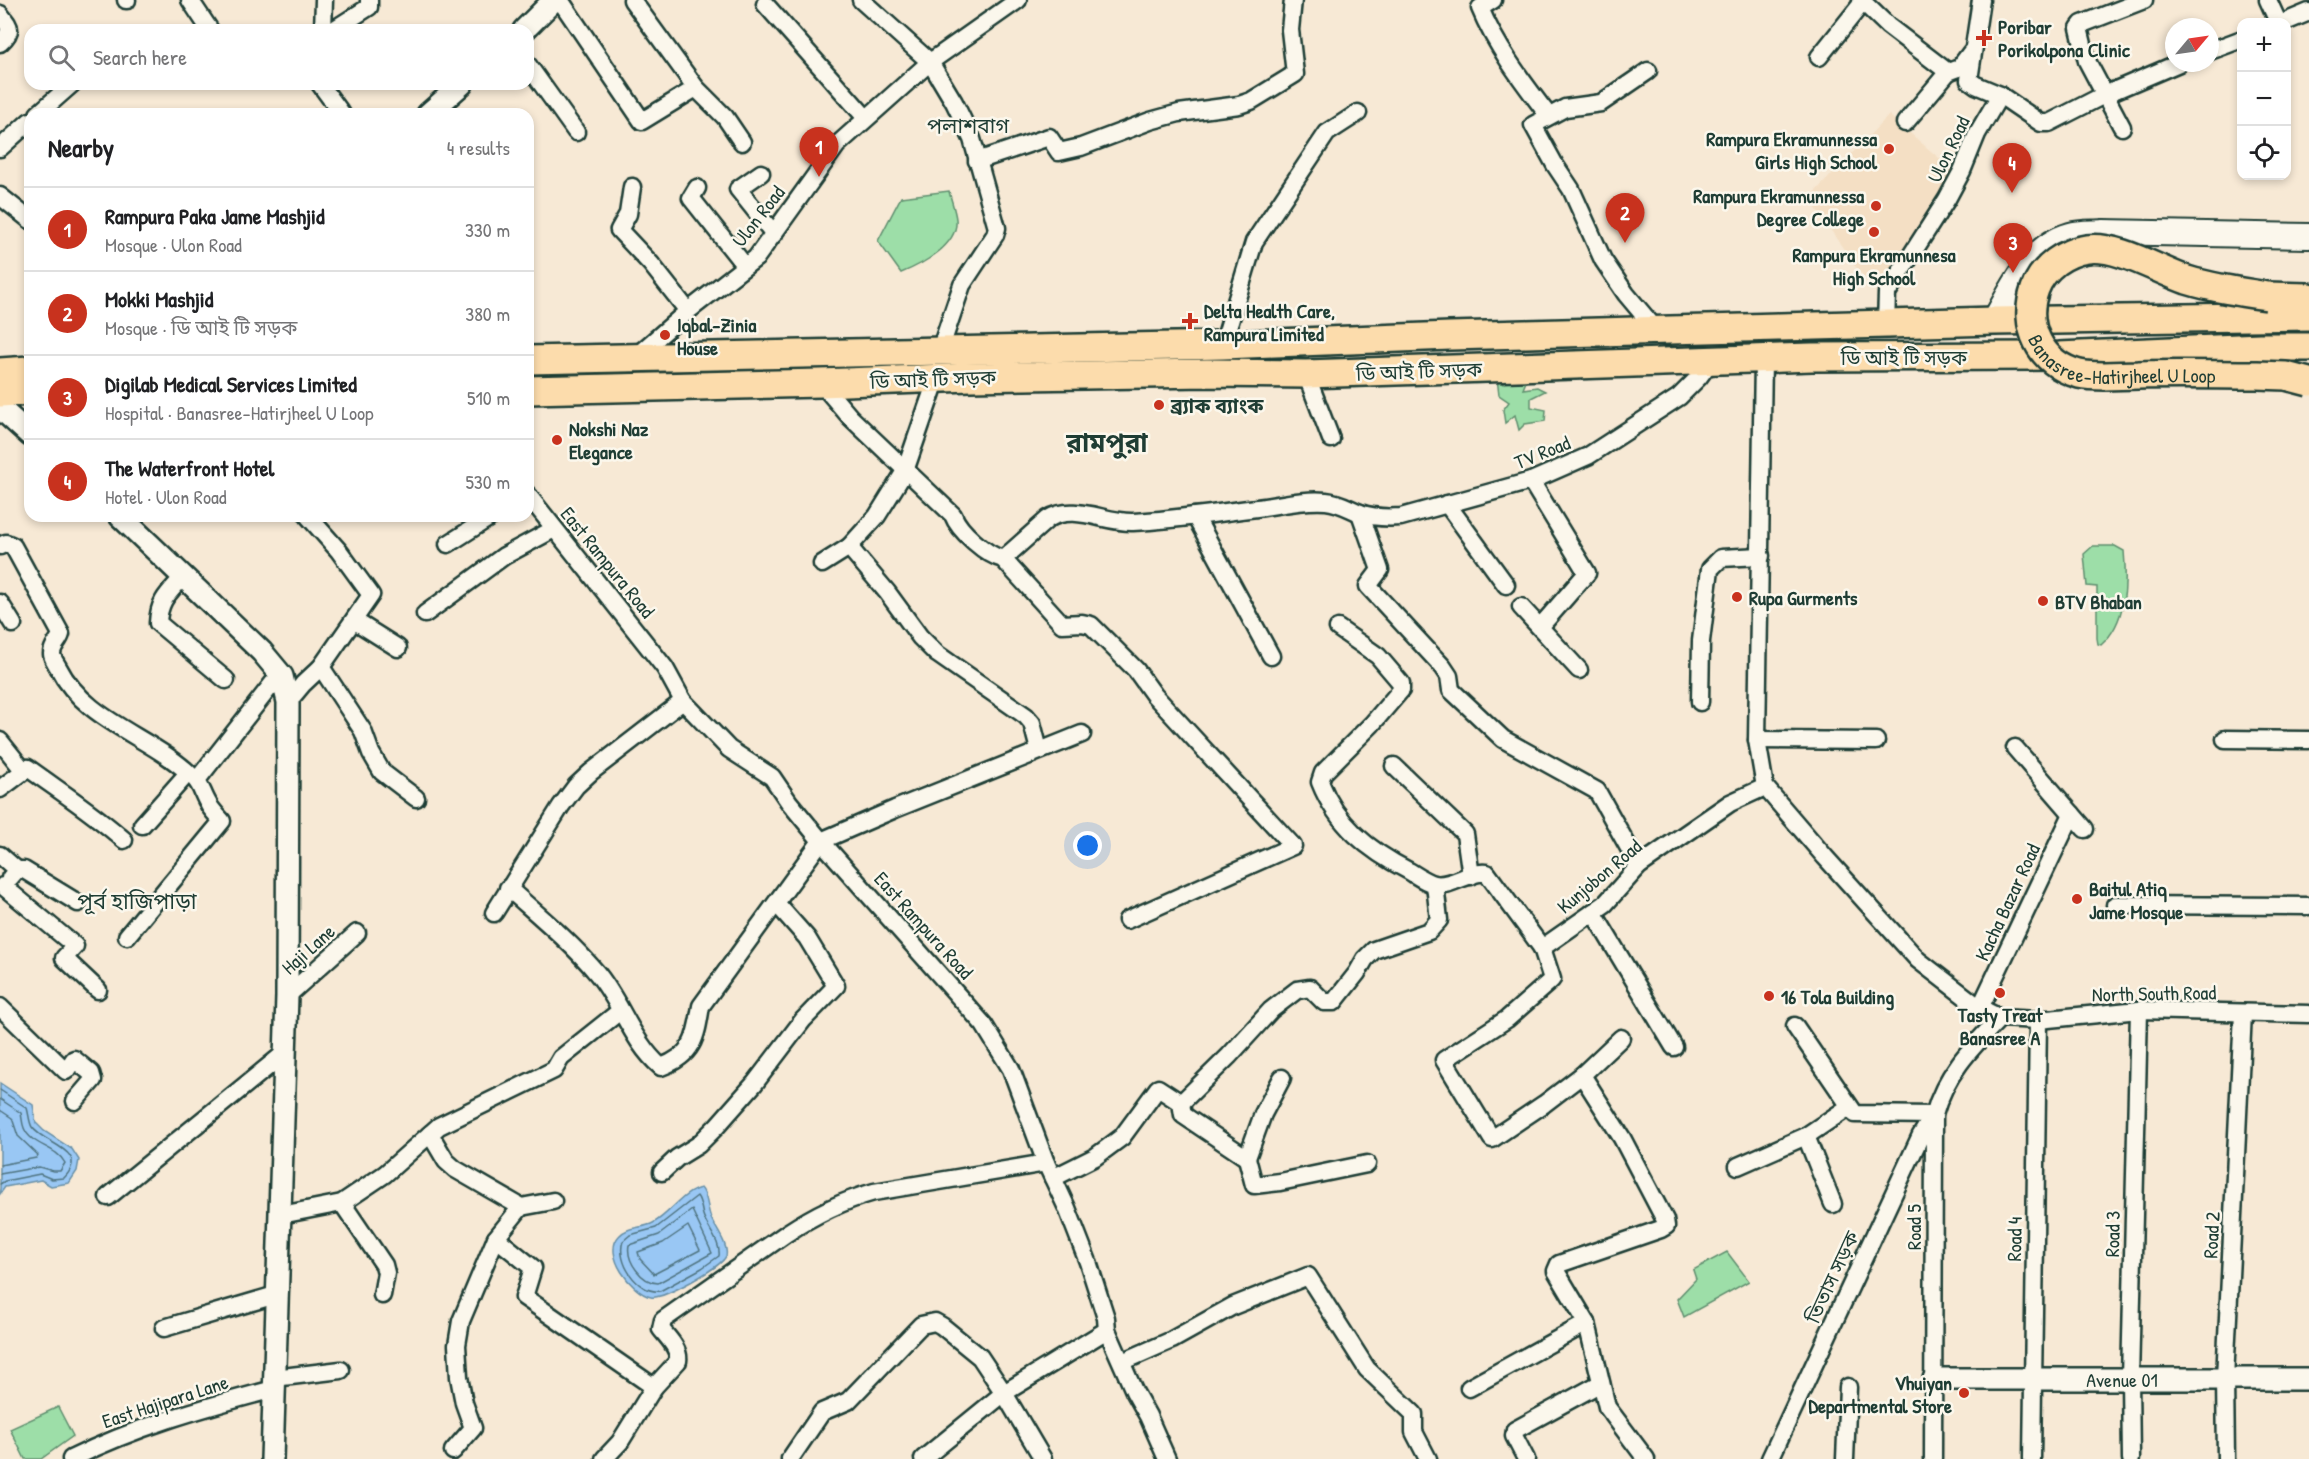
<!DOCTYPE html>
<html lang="en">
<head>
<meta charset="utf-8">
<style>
  :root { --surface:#fff; --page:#f2f2f2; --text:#202124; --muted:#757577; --line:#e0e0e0; --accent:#c8321e }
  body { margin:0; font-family:"Patrick Hand","Noto Sans Bengali",sans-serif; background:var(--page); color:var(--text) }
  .controls { position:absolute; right:18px; top:18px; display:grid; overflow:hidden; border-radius:12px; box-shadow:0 3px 9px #0003 }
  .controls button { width:54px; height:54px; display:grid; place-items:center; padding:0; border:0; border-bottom:2px solid var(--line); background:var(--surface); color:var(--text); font:30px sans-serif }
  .compass { position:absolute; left:2165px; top:18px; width:54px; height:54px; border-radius:50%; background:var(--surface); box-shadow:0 3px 9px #0003; rotate:61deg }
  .you { position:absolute; left:1088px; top:846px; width:21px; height:21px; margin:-15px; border:4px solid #fff; border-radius:50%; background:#1a73e8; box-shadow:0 0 0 9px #1a73e833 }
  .badge { display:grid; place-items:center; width:39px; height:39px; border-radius:50%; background:var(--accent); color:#fff; font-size:20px; font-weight:700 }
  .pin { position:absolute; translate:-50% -50px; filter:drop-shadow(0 2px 3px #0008) }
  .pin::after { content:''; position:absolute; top:32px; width:21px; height:18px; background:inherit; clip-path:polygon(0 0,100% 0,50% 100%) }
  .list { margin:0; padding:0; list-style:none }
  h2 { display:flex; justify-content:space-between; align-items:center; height:78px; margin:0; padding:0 24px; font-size:26px }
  h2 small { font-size:20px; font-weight:400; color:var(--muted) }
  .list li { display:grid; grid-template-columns:39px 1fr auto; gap:18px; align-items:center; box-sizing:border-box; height:84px; padding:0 24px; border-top:2px solid var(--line) }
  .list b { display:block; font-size:22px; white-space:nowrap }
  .list p { margin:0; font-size:20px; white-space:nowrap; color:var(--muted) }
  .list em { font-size:20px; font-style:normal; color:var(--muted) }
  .icon { flex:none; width:33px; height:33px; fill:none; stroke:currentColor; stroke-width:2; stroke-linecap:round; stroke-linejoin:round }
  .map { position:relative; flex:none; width:2309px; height:1459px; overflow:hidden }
  .search { position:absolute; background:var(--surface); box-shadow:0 3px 9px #0003; left:24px; top:24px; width:510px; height:66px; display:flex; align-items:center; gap:15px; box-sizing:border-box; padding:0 21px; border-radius:18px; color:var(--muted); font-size:22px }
  .panel { position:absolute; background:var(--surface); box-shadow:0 3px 9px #0003; left:24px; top:108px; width:510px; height:414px; border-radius:18px }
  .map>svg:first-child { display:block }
  .built { fill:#f4dfc4 }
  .green { fill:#9ddea8; stroke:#5e8e6e; stroke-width:1.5 }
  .water { fill:#99c7f4; stroke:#6890a7; stroke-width:1.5 }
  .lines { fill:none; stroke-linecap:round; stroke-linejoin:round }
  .shore { stroke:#507481; stroke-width:1.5 }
  .minor-casing { stroke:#1f3d34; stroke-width:21 }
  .tertiary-casing { stroke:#1f3d34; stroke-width:26 }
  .secondary-casing { stroke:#1f3d34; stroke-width:28 }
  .primary-casing { stroke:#1f3d34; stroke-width:32 }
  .minor { stroke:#fbf7ec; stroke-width:16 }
  .tertiary { stroke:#fbf7ec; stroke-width:21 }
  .secondary { stroke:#fbf7ec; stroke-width:24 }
  .primary { stroke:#fcdcac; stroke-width:27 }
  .primary-bridge-casing { stroke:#1f3d34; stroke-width:32; stroke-linecap:butt }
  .primary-bridge { stroke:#fcdcac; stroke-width:27 }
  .poi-dot { fill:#c8321e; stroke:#fbf7ec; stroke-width:2 }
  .labels { text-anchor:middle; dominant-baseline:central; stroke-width:5; stroke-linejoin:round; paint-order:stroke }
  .poi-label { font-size:20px; font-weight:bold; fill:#1f3d34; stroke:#fbf7ec; text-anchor:start }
  .street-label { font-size:20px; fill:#1f3d34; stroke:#fbf7ec }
  .neighbourhood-label { font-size:21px; fill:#1f3d34; stroke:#fbf7ec }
  .quarter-label { font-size:22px; fill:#1f3d34; stroke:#fbf7ec }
  .district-label { font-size:26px; font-weight:bold; fill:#1f3d34; stroke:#fbf7ec }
</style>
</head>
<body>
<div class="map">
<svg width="2309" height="1459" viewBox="0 0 2309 1459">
  <rect width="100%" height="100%" fill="#f7e9d5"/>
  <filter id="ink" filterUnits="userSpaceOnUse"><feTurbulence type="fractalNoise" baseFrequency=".0167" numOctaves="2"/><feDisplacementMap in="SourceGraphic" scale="12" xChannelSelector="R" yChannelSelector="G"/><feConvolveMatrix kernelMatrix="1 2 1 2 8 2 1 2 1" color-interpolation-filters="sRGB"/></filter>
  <g filter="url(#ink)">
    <!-- built -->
    <path class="built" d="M1889,115L1953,170L1879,294L1855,266L1809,198Z"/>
    <!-- green -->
    <g class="green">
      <path d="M949,191C951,200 955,210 956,219C959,245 921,265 901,273L878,241L901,197Z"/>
      <path d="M1497,378L1503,384L1509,380L1527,379L1523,389L1537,387L1545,391L1531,398V407L1546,410L1545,421L1525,424L1519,430L1515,415L1505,423L1503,410L1509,402L1499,395Z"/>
      <path d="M2093,546H2115L2124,551C2127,583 2127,622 2101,645L2098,644L2097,638V587L2087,586L2084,554Z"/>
      <path d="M1727,1252L1749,1281L1684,1317L1677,1299L1696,1279L1693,1270Z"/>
      <path d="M58,1407L73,1436L41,1459H25L10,1429Z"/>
    </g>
    <!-- water -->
    <g class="water">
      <path d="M0,1083L33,1105L36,1123L44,1131L72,1149L79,1160L77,1171L69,1183L51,1186L41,1180L5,1187L0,1194Z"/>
      <path d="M701,1188C708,1195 707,1209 711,1218C715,1228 729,1245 726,1256C722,1267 662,1300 651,1297C632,1293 602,1254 619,1236C627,1226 642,1229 653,1223C670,1214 682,1192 701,1188Z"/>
    </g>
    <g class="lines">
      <!-- shore -->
      <g class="shore">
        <path d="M0,1090L27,1108C29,1114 29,1122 32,1127C43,1144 91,1150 64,1178L52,1179L40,1174L5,1181L0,1184"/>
        <path d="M0,1099L21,1113C22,1118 22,1123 24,1128C31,1146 56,1146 65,1163L60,1171H53L39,1167L0,1174"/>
        <path d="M0,1110L12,1118L18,1136L38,1155L36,1158L0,1165"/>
        <path d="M697,1196C701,1201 701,1208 703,1215C707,1228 721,1242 719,1256L702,1268L660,1291C637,1294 616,1261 623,1241L630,1235L656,1228Z"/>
        <path d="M692,1210L712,1253L658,1283C642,1283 626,1261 629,1245L659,1235Z"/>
        <path d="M688,1226L700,1250L654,1274L640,1259L638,1252L663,1243Z"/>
      </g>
      <defs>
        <g id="minor">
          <path d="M126,0H127"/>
          <path d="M190,0L210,30"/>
          <path d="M560,0L642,121L696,88"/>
          <path d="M632,0L696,88L725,117L742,142"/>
          <path d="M861,0L930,62L954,102L972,139L997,228L995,235L962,285L940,350"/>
          <path d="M1493,0L1480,8C1496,47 1523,82 1548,115"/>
          <path d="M1861,0L1888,26L1948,72L1959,68L1971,52"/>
          <path d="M2268,0L2278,22"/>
          <path d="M765,4L866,118"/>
          <path d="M0,14C10,27 14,30 0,43"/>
          <path d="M2285,22L2309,12"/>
          <path d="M323,30L324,0"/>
          <path d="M333,30L369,7V0"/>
          <path d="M2210,51L2242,39"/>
          <path d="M1819,57L1863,2"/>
          <path d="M528,65L576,132"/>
          <path d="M1648,71L1601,103L1565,108L1533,125L1555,165L1571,189L1603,260L1626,294L1657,331"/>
          <path d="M320,84L342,114"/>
          <path d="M2000,95L2041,123H2049L2104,95L2179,63"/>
          <path d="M38,114L72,84"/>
          <path d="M1905,123L1948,72"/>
          <path d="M2122,127L2087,61L2079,28L2082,24L2144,0"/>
          <path d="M0,148L30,121"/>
          <path d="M977,161L1049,137L1059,152L1081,147L1150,121L1179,113L1239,105L1251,101L1295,74L1290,30L1293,0"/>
          <path d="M761,173L738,189L774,234"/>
          <path d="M632,187L628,214L619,230L651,264L688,311"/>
          <path d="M697,188L691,198L745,266"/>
          <path d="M0,196L30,220"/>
          <path d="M1886,324L1887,293L1947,199L1962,171L1977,134L2000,95L1976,85L1969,80L1981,0"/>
          <path d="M1223,345L1254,242L1327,133L1358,113"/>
          <path d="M634,358L688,311L756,258L837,145L930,62L1018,0"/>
          <path d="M1763,360L1757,740L1765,787L1825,857L1918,960L1980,1008L2000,1018L2038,1020L2139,1010L2309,1014"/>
          <path d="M1306,374L1331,439"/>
          <path d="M821,383L850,417L953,515C959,531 986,555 1003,559L1062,624L1082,623L1091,625L1136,670L1154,695L1293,846L1127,920"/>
          <path d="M1531,481L1587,573L1540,627"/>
          <path d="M528,495L665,668L683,701L729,749L772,777L789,802L821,841L984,1025L1011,1069L1046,1163L1067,1208L1088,1262L1106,1318L1107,1330L1134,1391L1148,1416L1167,1459"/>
          <path d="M1447,504L1506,585"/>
          <path d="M1360,513L1380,570L1368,586L1443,667L1449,676L1451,690L1503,739L1597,791L1639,866"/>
          <path d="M1195,516L1271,656"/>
          <path d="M448,544L492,516"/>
          <path d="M0,546L6,543L13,546L61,634C59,642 52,645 52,654C52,658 56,663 58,667C86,723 153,736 195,779C201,785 203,795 208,803C211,810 217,815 222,821L127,936"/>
          <path d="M849,547L877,516L905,471L937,378"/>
          <path d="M1003,559L1048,519C1074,503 1105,523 1133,522C1175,520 1216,513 1257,508C1280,505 1303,499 1326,501C1339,502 1348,508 1360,513C1374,518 1387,518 1401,517L1531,481L1588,456L1679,397L1699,377L1710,362"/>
          <path d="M822,564L849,547L887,592L920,637L937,654L1026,716L1032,723L1039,750"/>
          <path d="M183,577C168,594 159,600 158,623L226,680"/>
          <path d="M0,603L13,624"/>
          <path d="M1521,607L1579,670"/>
          <path d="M425,614L504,556L554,529"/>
          <path d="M355,621L398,648"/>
          <path d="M1338,628L1378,656L1401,683V690L1372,724L1323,773L1320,782C1337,825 1368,850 1409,871C1416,875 1425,882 1434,884C1451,888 1470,870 1487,873L1542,948"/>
          <path d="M321,667L363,731L371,753L382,772L416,798"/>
          <path d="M288,702L303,684L321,667L371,595L339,551L308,516"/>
          <path d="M1700,702L1701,641L1710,569L1721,558L1761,556"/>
          <path d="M2225,739L2309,740"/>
          <path d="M1757,740L1876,741"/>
          <path d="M0,741L24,771"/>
          <path d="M2015,748L2085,829"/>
          <path d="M1394,766L1465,834L1471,876"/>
          <path d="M197,780L273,683L282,676"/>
          <path d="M0,789L28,768C61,792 94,813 124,840"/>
          <path d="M142,825L188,773"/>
          <path d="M0,855L17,870L10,878"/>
          <path d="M17,870H24L78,903"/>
          <path d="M3,886L75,946L64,958L98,990"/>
          <path d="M508,888C538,915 570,941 596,972C621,1001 631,1041 661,1067C694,1055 696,1037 701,1006L821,841L895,809L1082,734"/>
          <path d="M2115,905L2309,906"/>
          <path d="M1593,912L1674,1047"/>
          <path d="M494,913L561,806L576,786L591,772L683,701"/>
          <path d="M287,996L357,933"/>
          <path d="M0,1007L66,1071L74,1059L91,1073L93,1080L75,1101"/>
          <path d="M1980,1008L2072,814"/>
          <path d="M1795,1026L1855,1114L1934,1115"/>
          <path d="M1582,1075L1621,1038"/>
          <path d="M1282,1078L1263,1114L1247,1158L1254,1185L1280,1182L1367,1164"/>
          <path d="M1181,1103L1229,1056L1271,1010L1297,990L1310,988L1324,1002H1334L1357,973L1365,959L1374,950L1429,931L1439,920L1435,884"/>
          <path d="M430,1134L446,1161L455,1169L521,1207L553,1201"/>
          <path d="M1806,1136L1833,1204"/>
          <path d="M1738,1166L1806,1136L1849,1107"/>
          <path d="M662,1172L677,1158L698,1145L717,1126L755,1083L803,1020L836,986L807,938L777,904"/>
          <path d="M1053,1178L1095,1157L1122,1137L1158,1088L1181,1103L1183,1115L1247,1158"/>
          <path d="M108,1197L286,1052"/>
          <path d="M342,1203L384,1265L386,1273L382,1295"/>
          <path d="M281,1215L342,1203L385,1174L439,1126L554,1070L561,1058L620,1011"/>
          <path d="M496,1238L533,1268L524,1297L654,1387"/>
          <path d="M164,1328L279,1294"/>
          <path d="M1122,1362L1172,1340L1233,1306L1308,1276L1367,1369L1414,1414V1432L1428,1459"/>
          <path d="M274,1378L341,1370"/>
          <path d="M1469,1388L1587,1323"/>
          <path d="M453,1451L473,1428L464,1403L459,1377L457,1345L461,1321L496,1238L521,1207"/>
          <path d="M71,1459C135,1427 205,1407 274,1389"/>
          <path d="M604,1459L620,1442L654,1387L678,1361C680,1349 668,1338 661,1329L663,1320L787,1233C814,1215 842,1201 874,1192L1046,1163"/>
          <path d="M790,1459L822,1412L848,1401L921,1325L935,1322L942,1326L980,1357L1004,1393L1043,1459"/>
          <path d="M923,1459L1004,1393L1107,1330"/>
          <path d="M1526,1459L1514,1436L1515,1430L1601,1383"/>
          <path d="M1646,1459L1607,1407L1587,1323L1556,1271L1559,1264L1661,1229L1666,1226L1665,1220L1622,1138L1582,1075L1544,1104L1492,1139L1444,1060L1507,1019L1548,983L1552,979L1542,948L1605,904L1639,866L1730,803L1765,787"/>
          <path d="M1770,1459L1921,1135L1933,1116"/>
          <path d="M1845,1459L1848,1387"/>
          <path d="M1933,1459L1934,1115C1945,1074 1972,1047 2000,1018"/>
          <path d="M2032,1459L2038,1020"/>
          <path d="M2131,1459L2130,1379L2139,1010"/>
          <path d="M2226,1459L2225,1378L2243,1013"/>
        </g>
        <g id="tertiary">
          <path d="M524,30L554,0"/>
          <path d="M428,114L462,84"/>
          <path d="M0,408L30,435"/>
          <path d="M120,516L262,652L282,676L288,702L287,996L272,1459"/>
          <path id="s1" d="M1934,1379H2309"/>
        </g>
        <path id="secondary" d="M1994,321C2013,288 2030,246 2070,235C2081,232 2093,233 2103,232L2309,236"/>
        <g id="primary">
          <path d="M2267,296L2309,297"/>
          <path d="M528,360L1223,345L1450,336L1994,321L2309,316"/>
          <path d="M0,372L30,370"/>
          <path d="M528,390L821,383L970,377L1207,373L1306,374L1812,357L2059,356L2260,347H2309"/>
          <path d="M0,393L30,391"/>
        </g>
      </defs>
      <!-- minor casing -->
      <use href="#minor" class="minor-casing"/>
      <!-- tertiary casing -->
      <use href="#tertiary" class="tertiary-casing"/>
      <!-- secondary casing -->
      <use href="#secondary" class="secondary-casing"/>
      <!-- primary casing -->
      <use href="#primary" class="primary-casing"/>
      <!-- minor -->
      <use href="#minor" class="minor"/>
      <!-- tertiary -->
      <use href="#tertiary" class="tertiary"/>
      <!-- secondary -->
      <use href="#secondary" class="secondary"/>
      <!-- primary -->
      <use href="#primary" class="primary"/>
      <defs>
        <g id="primary-bridge">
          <path id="s2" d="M2267,296C2240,292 2213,288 2187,280C2157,270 2119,245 2087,249C2065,252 2043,267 2035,289C2022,325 2040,364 2079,374C2098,378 2119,375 2138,375C2178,374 2218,375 2257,375L2286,376L2309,382"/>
        </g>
      </defs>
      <!-- primary-bridge casing -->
      <use href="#primary-bridge" class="primary-bridge-casing"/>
      <!-- primary-bridge -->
      <use href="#primary-bridge" class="primary-bridge"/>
    </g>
  </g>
  <!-- markers -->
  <g class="poi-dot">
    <path d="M1981 29h6v6h6v6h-6v6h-6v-6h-6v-6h6z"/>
    <circle cx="1889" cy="149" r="6"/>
    <circle cx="1876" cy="206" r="6"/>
    <circle cx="1874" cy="232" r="6"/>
    <path d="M1187 312h6v6h6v6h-6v6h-6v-6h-6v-6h6z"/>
    <circle cx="665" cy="335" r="6"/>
    <circle cx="1159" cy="405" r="6"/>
    <circle cx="557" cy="440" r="6"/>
    <circle cx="1737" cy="597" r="6"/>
    <circle cx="2043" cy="601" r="6"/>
    <circle cx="2077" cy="899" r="6"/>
    <circle cx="2000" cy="993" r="6"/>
    <circle cx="1769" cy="996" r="6"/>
    <circle cx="1964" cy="1393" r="6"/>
  </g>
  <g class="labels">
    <!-- poi labels -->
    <g class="poi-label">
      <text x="1998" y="26">Poribar<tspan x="1998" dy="23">Porikolpona Clinic</tspan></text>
      <text x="1877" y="138" text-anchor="end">Rampura Ekramunnessa<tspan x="1877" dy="23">Girls High School</tspan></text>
      <text x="1864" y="195" text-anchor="end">Rampura Ekramunnessa<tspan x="1864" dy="23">Degree College</tspan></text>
      <text x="1874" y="254" text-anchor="middle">Rampura Ekramunnesa<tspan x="1874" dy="23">High School</tspan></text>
      <text x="1204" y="310">Delta Health Care,<tspan x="1204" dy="23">Rampura Limited</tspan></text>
      <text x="677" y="324">Iqbal-Zinia<tspan x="677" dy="23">House</tspan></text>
      <text x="1171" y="405">ব্র্যাক ব্যাংক</text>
      <text x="569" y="428">Nokshi Naz<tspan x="569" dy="23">Elegance</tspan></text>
      <text x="1749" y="597">Rupa Gurments</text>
      <text x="2055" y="601">BTV Bhaban</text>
      <text x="2089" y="888">Baitul Atiq<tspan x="2089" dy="23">Jame Mosque</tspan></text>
      <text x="1781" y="996">16 Tola Building</text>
      <text x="2000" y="1014" text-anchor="middle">Tasty Treat<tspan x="2000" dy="23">Banasree A</tspan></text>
      <text x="1952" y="1382" text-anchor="end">Vhuiyan<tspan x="1952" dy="23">Departmental Store</tspan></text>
    </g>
    <!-- street labels -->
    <g class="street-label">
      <text transform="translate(1948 149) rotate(-64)">Ulon Road</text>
      <text transform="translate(758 216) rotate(-52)">Ulon Road</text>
      <text stroke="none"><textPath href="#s2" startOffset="402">Banasree-Hatirjheel U Loop</textPath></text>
      <text x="1904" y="357">ডি আই টি সড়ক</text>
      <text transform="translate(1419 371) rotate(-2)">ডি আই টি সড়ক</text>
      <text transform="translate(933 379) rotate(-2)">ডি আই টি সড়ক</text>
      <text transform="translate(1542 452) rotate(-22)">TV Road</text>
      <text transform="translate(608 562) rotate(51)">East Rampura Road</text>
      <text transform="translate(1599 876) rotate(-40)">Kunjobon Road</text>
      <text transform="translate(2007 902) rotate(-65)">Kacha Bazar Road</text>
      <text transform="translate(924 925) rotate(48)">East Rampura Road</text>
      <text transform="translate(308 949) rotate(-42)">Haji Lane</text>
      <text transform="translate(2154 993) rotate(-1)">North South Road</text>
      <text transform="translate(1913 1227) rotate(-90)">Road 5</text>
      <text transform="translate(2112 1234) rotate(-89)">Road 3</text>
      <text transform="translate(2211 1235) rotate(-87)">Road 2</text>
      <text transform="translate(2014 1239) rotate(-89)">Road 4</text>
      <text transform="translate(1832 1277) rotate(-65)">তিতাস সড়ক</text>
      <text stroke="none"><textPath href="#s1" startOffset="188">Avenue 01</textPath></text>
      <text transform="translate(165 1401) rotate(-18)">East Hajipara Lane</text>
    </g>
    <!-- neighbourhood labels -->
    <g class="neighbourhood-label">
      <text x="968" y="125">পলাশবাগ</text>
    </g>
    <!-- quarter labels -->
    <g class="quarter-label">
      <text x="137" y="901">পূর্ব হাজিপাড়া</text>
    </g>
    <!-- district labels -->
    <g class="district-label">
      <text x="1107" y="442">রামপুরা</text>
    </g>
  </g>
</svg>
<div class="controls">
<button>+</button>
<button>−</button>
<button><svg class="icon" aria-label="locate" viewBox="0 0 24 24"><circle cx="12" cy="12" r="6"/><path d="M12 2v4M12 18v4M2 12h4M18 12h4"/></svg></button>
</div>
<svg class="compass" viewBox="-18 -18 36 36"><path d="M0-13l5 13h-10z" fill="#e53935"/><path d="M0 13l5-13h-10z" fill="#757577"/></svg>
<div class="you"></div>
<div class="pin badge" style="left:819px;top:177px">1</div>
<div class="pin badge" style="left:1625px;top:243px">2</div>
<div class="pin badge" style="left:2013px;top:273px">3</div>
<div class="pin badge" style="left:2012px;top:193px">4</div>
<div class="search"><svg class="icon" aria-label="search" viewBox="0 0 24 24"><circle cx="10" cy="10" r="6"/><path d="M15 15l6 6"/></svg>Search here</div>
<section class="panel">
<h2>Nearby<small>4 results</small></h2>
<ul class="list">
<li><span class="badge">1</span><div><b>Rampura Paka Jame Mashjid</b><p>Mosque · Ulon Road</p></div><em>330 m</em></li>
<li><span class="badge">2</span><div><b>Mokki Mashjid</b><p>Mosque · ডি আই টি সড়ক</p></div><em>380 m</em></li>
<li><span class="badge">3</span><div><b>Digilab Medical Services Limited</b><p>Hospital · Banasree-Hatirjheel U Loop</p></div><em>510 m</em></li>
<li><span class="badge">4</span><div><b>The Waterfront Hotel</b><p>Hotel · Ulon Road</p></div><em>530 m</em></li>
</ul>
</section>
</div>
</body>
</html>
